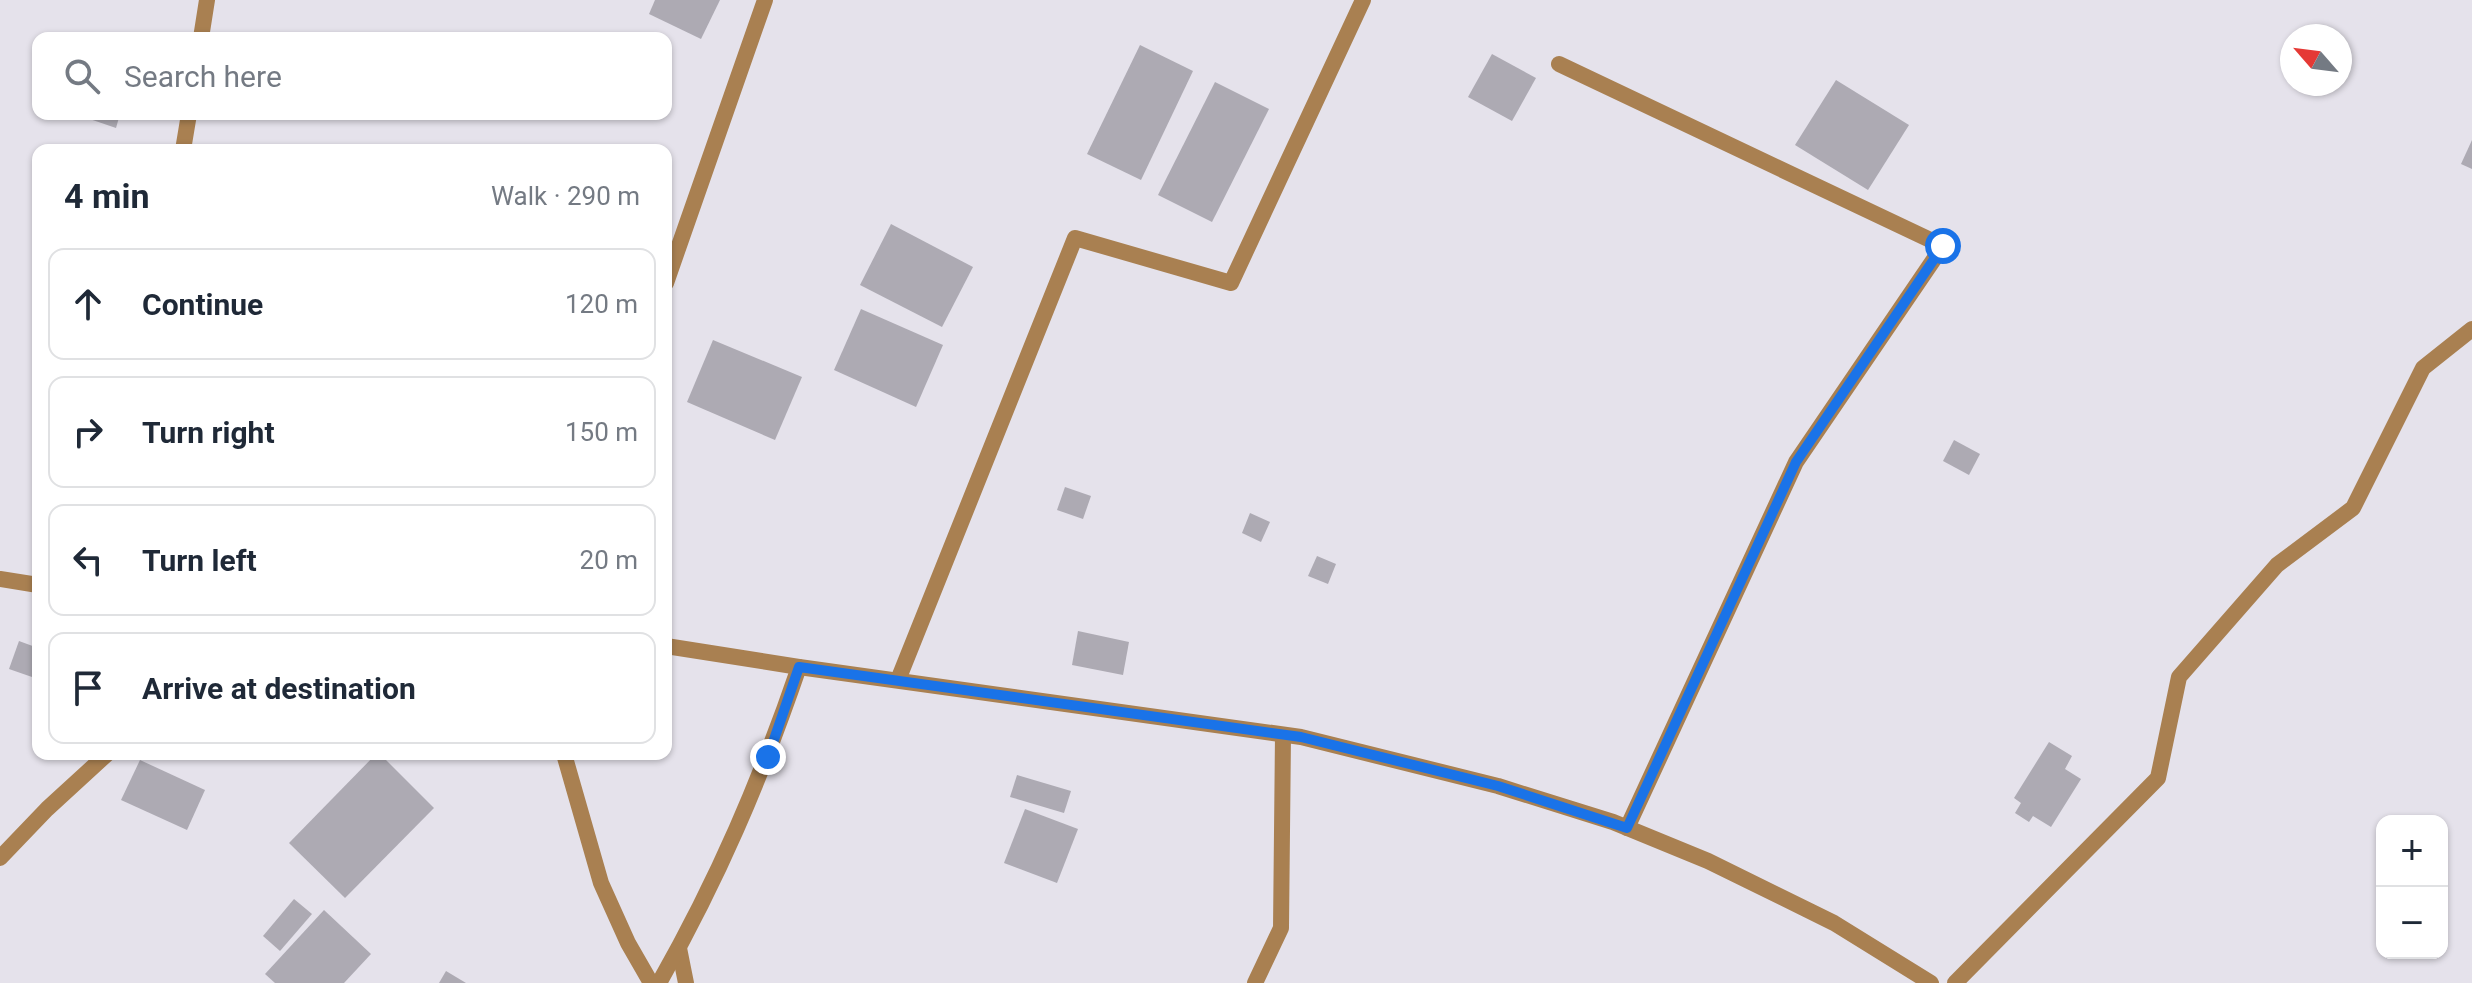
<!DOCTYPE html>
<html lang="en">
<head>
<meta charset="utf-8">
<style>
  :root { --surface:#fff; --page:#f6f6f7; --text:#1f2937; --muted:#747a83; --line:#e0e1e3 }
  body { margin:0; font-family:Roboto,sans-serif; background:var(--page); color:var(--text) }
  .controls { position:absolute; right:24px; bottom:24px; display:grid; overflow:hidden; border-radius:16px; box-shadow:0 2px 6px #0004 }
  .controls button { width:72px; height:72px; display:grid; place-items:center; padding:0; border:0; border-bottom:2px solid var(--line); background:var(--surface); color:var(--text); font:40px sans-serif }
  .compass { position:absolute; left:2280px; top:24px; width:72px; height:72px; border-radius:50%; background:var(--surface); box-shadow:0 2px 6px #0004; rotate:298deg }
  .stop { position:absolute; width:24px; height:24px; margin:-18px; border:6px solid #1a73e8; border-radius:50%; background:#fff }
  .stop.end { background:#1a73e8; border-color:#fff; box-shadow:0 2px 8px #0008 }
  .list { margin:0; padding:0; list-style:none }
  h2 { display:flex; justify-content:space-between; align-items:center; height:104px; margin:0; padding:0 32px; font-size:34px }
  h2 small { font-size:26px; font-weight:400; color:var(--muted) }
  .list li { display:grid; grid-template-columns:52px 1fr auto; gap:24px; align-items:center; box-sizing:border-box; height:112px; margin:0 16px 16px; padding:0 16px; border:2px solid var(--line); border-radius:16px }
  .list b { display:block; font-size:30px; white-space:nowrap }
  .list em { font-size:26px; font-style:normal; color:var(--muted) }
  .icon { flex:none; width:44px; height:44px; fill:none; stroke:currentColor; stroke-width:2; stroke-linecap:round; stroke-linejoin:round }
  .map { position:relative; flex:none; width:2472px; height:983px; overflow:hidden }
  .search { position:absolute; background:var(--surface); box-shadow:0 2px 6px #0004; left:32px; top:32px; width:640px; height:88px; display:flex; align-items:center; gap:20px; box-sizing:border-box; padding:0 28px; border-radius:16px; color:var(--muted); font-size:30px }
  .panel { position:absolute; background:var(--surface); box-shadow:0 2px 6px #0004; left:32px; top:144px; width:640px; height:616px; border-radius:16px }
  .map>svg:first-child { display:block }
  .building { fill:#adaab3 }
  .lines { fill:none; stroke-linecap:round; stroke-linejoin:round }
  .minor { stroke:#a98051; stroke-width:16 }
  .route { stroke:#1a73e8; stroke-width:10 }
</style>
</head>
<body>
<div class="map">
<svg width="2472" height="983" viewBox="0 0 2472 983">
  <rect width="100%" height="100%" fill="#e5e2eb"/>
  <!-- building -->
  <g class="building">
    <path d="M655,0H720L701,39L649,14Z"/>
    <path d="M1140,45L1193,71L1141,180L1087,154Z"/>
    <path d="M1492,54L1536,78L1512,121L1468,97Z"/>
    <path d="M1836,80L1909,125L1868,190L1795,145Z"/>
    <path d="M1215,82L1269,109L1212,222L1158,195Z"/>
    <path d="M75,114H120L116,128Z"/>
    <path d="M2472,140V169L2461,164Z"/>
    <path d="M891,224L973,267L942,327L860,285Z"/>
    <path d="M861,309L943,345L916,407L834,370Z"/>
    <path d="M713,340L802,377L775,440L687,402Z"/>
    <path d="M1954,440L1980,454L1969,475L1943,461Z"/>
    <path d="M1065,487L1091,496L1083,519L1057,510Z"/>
    <path d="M1250,513L1270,522L1261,542L1242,533Z"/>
    <path d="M1317,556L1336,564L1328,584L1308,576Z"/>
    <path d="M1078,631L1129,642L1123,675L1072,665Z"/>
    <path d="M19,641L38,648V661L32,677L9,669Z"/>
    <path d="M2049,742L2072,756L2065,769L2081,779L2051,827L2033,816L2029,822L2015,813L2021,803L2014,798Z"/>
    <path d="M376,754H380L434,808L345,898L289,843Z"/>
    <path d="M140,760L205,790L187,830L121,800Z"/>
    <path d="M1017,775L1071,791L1064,813L1010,797Z"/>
    <path d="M1025,809L1078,829L1057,883L1004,863Z"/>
    <path d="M294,899L312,914L280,951L263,936Z"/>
    <path d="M324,910L371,954L344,983H275L265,974Z"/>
    <path d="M446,971L466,983H439Z"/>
  </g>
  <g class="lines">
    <!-- minor -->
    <g class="minor">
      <path d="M201,38L207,0"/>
      <path d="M1559,64L1943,246L1796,462L1627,828"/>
      <path d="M183,150L189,114"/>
      <path d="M666,283L765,0"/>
      <path d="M0,579L38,585"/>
      <path d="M666,646L799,667L1301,737L1498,786L1613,822L1708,861L1834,923L1931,983"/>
      <path d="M898,680L1075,238L1231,283L1363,0"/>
      <path d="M564,754L601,883L628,943L651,983"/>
      <path d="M0,858L47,809L107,754"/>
      <path d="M679,948L686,983"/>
      <path d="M659,983C718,879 760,781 799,667"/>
      <path d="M1255,983L1281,928L1283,735"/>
      <path d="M1955,983L2158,778L2179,677L2277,565L2353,508L2423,368L2472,329"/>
    </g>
  </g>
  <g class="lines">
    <!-- route -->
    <path class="route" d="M768,757L799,667L1301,737L1498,786L1627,828L1796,462L1943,246"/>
  </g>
</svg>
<div class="controls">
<button>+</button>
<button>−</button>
</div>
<svg class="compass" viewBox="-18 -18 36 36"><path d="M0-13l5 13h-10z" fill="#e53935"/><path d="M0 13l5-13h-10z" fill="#747a83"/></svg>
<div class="stop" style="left:1943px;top:246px"></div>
<div class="stop end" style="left:768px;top:757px"></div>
<div class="search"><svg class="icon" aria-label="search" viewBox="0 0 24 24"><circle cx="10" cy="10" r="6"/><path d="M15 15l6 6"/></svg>Search here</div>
<section class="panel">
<h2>4 min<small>Walk · 290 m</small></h2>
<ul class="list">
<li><svg class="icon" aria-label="ahead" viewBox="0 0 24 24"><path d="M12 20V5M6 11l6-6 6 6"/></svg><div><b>Continue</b></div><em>120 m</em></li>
<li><svg class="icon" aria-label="right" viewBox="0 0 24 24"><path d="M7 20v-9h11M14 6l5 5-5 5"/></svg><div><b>Turn right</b></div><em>150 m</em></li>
<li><svg class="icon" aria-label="left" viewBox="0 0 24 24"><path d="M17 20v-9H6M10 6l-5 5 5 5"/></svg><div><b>Turn left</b></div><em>20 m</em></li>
<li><svg class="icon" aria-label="arrive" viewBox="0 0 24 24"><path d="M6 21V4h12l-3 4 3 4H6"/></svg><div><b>Arrive at destination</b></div></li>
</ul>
</section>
</div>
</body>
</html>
